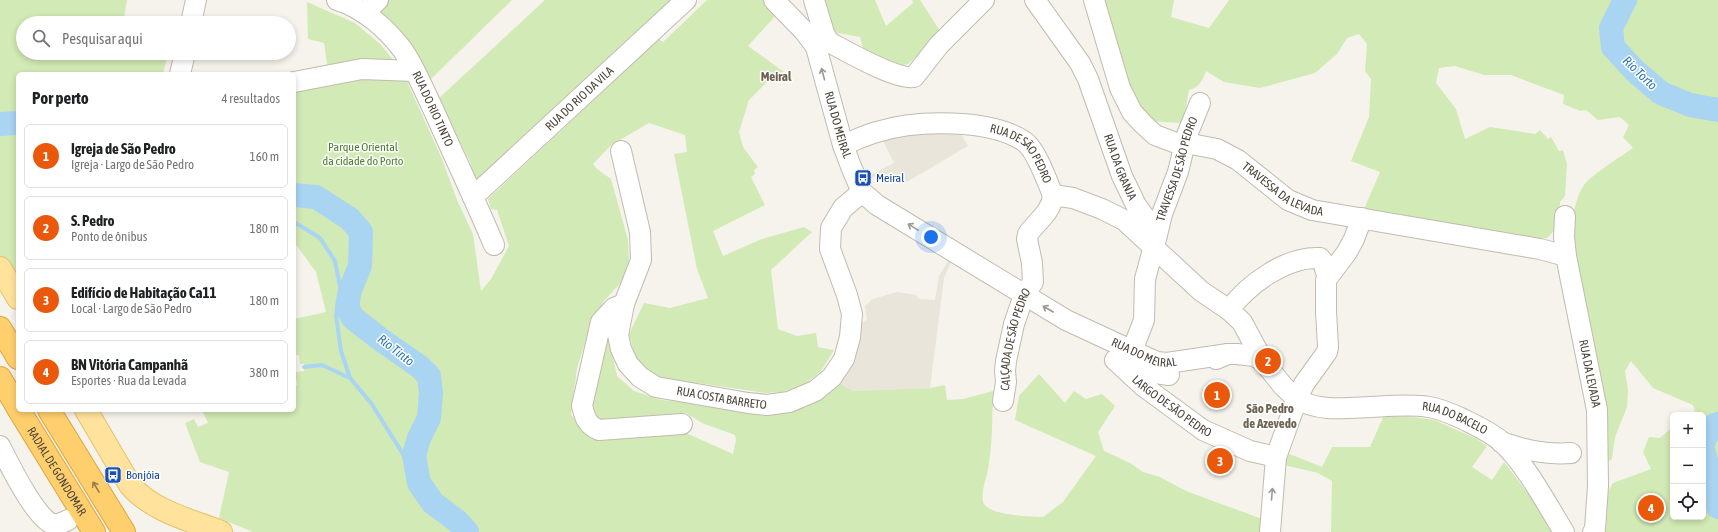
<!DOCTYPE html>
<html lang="pt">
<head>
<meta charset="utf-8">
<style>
  :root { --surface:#fff; --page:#f6f6f6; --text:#202124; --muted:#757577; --line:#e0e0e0; --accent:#ea580c }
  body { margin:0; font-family:"Asap Condensed",sans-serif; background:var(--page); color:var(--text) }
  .controls { position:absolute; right:12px; bottom:12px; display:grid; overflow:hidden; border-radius:6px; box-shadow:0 2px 6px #0003 }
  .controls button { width:36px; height:36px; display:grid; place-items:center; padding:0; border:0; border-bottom:1px solid var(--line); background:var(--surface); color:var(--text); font:20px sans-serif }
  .you { position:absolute; left:931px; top:237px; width:14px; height:14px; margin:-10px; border:3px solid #fff; border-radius:50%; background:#1a73e8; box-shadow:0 0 0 6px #1a73e833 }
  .badge { display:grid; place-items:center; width:26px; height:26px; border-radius:50%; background:var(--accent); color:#fff; font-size:13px; font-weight:700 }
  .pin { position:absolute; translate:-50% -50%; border:2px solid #fff; box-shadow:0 1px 4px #0006 }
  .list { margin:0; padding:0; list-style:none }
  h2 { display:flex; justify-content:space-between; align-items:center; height:52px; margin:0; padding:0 16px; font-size:17px }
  h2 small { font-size:13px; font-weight:400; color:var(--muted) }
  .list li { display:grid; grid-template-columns:26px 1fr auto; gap:12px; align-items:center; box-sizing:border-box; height:64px; margin:0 8px 8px; padding:0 8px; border:1px solid var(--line); border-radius:6px }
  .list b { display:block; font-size:15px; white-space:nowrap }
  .list p { margin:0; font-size:13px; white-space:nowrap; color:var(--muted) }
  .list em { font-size:13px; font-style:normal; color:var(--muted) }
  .icon { flex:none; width:22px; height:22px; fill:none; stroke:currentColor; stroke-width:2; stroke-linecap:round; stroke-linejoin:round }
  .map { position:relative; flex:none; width:1718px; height:532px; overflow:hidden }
  .search { position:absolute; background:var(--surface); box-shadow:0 2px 6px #0003; left:16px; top:16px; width:280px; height:44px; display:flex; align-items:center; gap:10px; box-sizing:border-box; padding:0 14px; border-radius:22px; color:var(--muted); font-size:15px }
  .panel { position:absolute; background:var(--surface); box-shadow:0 2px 6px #0003; left:16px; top:72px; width:280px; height:340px; border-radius:6px }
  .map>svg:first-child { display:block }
  .residential { fill:#eae5da }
  .green { fill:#d2eab5 }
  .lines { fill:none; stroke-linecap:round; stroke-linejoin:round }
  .stream { stroke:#a9d4f2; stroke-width:4 }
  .river { stroke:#a9d4f2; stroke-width:24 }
  .minor-tunnel { stroke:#d4d0c8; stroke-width:20; stroke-dasharray:20 10; stroke-linecap:butt }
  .minor-casing { stroke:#c2bbae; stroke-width:22 }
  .major-casing { stroke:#e6c16a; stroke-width:24 }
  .highway-casing { stroke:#e0a43c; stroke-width:24 }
  .minor { stroke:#fff; stroke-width:20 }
  .major { stroke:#ffe39c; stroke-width:22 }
  .highway { stroke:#ffcf6e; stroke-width:22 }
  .oneway { stroke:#9c9892 }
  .oneway2 { stroke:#937c4e }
  .labels { text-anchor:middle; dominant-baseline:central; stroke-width:3; stroke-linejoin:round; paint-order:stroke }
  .street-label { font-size:12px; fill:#4b4439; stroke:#fff }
  .park-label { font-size:12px; fill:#4a7f2a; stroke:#fff }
  .transit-label { font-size:12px; fill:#164399; stroke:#fff; text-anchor:start }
  .water-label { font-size:13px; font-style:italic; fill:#2e7ab2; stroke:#fff }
  .neighbourhood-label { font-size:13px; font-weight:bold; fill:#6e6250; stroke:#fff }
</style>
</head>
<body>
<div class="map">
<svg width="1718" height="532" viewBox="0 0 1718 532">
  <rect width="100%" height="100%" fill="#f6f3ec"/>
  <!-- residential -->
  <g class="residential">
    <path d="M959,131L968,146L905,183L899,184L894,176L885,182L880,174L867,181L865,178L894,163L883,141L892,136Z"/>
    <path d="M949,259L952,260L944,278L930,388L853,391L839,383L859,324L867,320L865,306L873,299L897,292L916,295L919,299L935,300L939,276Z"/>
  </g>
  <!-- green -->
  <g class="green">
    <path d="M0,0H127L123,23H23V53H154L167,57L163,74H18V283L0,257Z"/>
    <path d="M389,0H512L430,80L376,12Z"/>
    <path d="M545,0H672L478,179L474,178L469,174L471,164L448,117L444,114L438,99Z"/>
    <path d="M707,0H764L778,13L748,46L784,72L766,83L749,100L739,132L743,147L758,167L754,170L755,174L751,177L765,205L713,231L723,256L762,239L804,227L812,232L771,270L778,329L797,336L816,333L818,347L834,350L821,371L804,385L782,392L765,393L698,383L656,387L636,360L629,334L644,303L670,308L708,298L697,269L674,154L687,152L685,135L649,123L611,145L593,164L597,169L611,179L628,240L629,264L624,279L604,301L591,324L577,368L571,415L589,435L686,433L733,454L736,440L735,435L702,423L686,413L665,419L601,425L589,409L612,319V352L617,376L634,391L662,400L722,406L763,416L797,410L839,383L853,391L930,388L945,385L947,400L963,399L993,391C992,419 993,447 987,474C985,482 980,496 984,504C992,516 1030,516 1043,517L1063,502L1096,456L1015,420L1019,396L1039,374L1065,403L1074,391L1086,399L1102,394L1115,406L1098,432L1104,451L1130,463L1143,472L1160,477L1186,491L1262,519V532H253L219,518L229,472L200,462L185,423L194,419L198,427L208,423L202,410H294V386L297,385L295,372L304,371V364H300L299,355H294V319L326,312L316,272L294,242V91L361,76L405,77L442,159L457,200L473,234L481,291L491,279L509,246L497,210L491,209L488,199L659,39L663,42Z"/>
    <path d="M818,0H875L886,26L913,3L912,0H920L942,34L908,64L898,66L865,56L860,37L827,31Z"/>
    <path d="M1097,0H1174L1171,17L1209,28L1229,0H1718V532H1604L1606,496L1613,483L1651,469L1643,452L1649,437L1660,438L1673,426V517H1703V415H1696L1693,405L1653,388L1631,361L1625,371L1628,390L1627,407L1615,437L1612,459L1605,464L1571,235C1573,218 1574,200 1584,185C1590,176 1623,155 1633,148L1623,137L1629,125L1620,117L1598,120L1586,110L1580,111L1563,104L1564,95L1511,75H1484L1455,66L1439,68L1436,83L1456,109L1465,139L1490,127L1535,134L1540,130L1548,139L1551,137L1559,151L1563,150L1567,164L1565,196L1560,202L1559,219L1555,230L1547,238H1531L1362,214L1380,172L1351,161L1369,117L1371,79L1365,71L1367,44L1359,34L1347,38L1337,54L1315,73L1260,88L1224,82L1206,71C1202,81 1200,87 1189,90L1183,123L1148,121L1130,97Z"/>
    <path d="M307,2L355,23L380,44L394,61L328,70L324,43L308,39Z"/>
    <path d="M1385,413L1434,420L1475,438L1487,446L1472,467L1492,480L1504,462L1545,516L1552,532H1331L1332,481L1318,473L1276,463L1282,451L1322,467L1332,447H1370Z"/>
  </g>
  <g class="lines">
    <!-- stream -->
    <g class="stream">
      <path d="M294,222L320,238L335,261L341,291L336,315L341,351L350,378"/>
      <path d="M304,367L322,365L350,378L371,403L403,454L419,483"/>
    </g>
    <!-- river -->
    <g class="river">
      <path d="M1625,0L1611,28L1613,47L1635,71L1661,93L1690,105L1718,110"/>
      <path d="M0,124L18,123"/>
      <path d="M294,195L316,197L350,219L361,232L360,266L350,290L347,307L353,318L380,339L420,367L429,376L431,393L429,418L419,438L414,455L419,483L433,503L457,521L467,532"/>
      <path d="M1703,444C1706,436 1709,426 1718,424"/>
      <path d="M1703,449L1718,507"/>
    </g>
    <!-- minor-tunnel -->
    <path class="minor-tunnel" d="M68,520L119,490"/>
    <defs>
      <g id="minor">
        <path id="s1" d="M337,0C363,8 386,28 402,49C414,65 425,93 434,111C454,156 475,200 494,245"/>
        <path id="s2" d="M774,0L805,32L816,47L843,145L852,169L862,192L877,205L1066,320L1148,358L1157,362L1167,363L1228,354"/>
        <path d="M814,0L824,33L829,42"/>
        <path id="s3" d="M1035,0L1080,63L1088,79L1122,176L1136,205L1157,235L1145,279L1144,320L1132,351"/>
        <path id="s4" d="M1094,0L1120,88L1132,112L1143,124L1155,135L1184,146L1191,144L1217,149L1238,160L1288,200L1312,210L1540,249L1566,256"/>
        <path d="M364,13L378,0"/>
        <path d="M191,23L196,0"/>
        <path d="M816,47L829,42C846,51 896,80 914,77L939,45L984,0"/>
        <path d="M180,74L185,53"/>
        <path d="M294,82L362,69L414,71"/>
        <path id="s5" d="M843,145C854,141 865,135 877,132C915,120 991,118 1025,142C1036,150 1047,181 1053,195L1073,198L1102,209L1124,220L1201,291L1229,310L1242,322L1263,361"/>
        <path id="s6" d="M621,151L640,232L641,260L624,304L618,335L621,349L628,364L640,377L656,387L748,403L767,405L789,402L815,391L832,377L844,359L850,337L852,314L847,295L830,249L831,228L843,208L862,192"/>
        <path id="s7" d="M473,197L686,0"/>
        <path id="s8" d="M1565,216L1564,237L1566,256L1597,410L1598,486L1595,529L1593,532"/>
        <path id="s9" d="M1362,218L1354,239L1347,252L1326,280V311L1328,347L1327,352L1304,384L1297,399C1318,412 1347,408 1371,407C1390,406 1410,404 1429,407C1442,409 1454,415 1465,420C1477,426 1492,433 1502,442C1527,466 1546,503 1564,532"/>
        <path id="s10" d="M1157,235L1162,214L1178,172L1187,135L1200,103"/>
        <path d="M624,304L614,308L601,322L582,406C585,418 587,425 599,430L682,424"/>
        <path d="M1229,310C1248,284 1287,256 1320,258L1323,262L1326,272L1329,274"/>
        <path d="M1216,359L1228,354H1237L1254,356L1263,361L1283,386L1297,399L1276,457L1270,532"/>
        <path id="s11" d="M1169,375L1142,371L1115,360L1143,386L1203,430L1250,451L1276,457"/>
        <path id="s12" d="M1003,401L1006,382L1005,371L1006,361L1014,324L1024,295L1033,282L1032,263L1027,239L1028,234C1037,221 1052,212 1053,195"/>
        <path d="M1501,442C1525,450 1546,455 1571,453"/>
        <path d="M0,446C8,462 37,521 53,524C59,525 64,522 68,520"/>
      </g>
      <g id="major">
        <path d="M0,268L18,298"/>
        <path d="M86,410L130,485C152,511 190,520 221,532"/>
      </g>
      <g id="highway">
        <path d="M0,328L18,358"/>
        <path d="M0,378L18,408"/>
        <path id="s13" d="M19,410L94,532"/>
        <path d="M49,410L124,532"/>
      </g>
    </defs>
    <!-- minor casing -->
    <use href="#minor" class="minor-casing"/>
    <!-- major casing -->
    <use href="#major" class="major-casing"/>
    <!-- highway casing -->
    <use href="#highway" class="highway-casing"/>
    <!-- minor -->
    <use href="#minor" class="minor"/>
    <!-- major -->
    <use href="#major" class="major"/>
    <!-- highway -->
    <use href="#highway" class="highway"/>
  </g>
  <!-- one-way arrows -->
  <defs><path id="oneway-shaft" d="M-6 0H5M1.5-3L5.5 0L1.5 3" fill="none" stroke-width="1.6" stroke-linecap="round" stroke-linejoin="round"/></defs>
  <g class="oneway">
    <use href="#oneway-shaft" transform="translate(823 74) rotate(-105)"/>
    <use href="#oneway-shaft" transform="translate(913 227) rotate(-149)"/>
    <use href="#oneway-shaft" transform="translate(1048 309) rotate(-150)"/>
    <use href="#oneway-shaft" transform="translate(1272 494) rotate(-85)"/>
  </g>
  <use class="oneway2" href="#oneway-shaft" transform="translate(96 487) rotate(-121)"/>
  <!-- icons -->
  <defs>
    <symbol id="bus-square" viewBox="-11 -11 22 22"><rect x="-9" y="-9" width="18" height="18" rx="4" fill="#1a4fb4" stroke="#fff"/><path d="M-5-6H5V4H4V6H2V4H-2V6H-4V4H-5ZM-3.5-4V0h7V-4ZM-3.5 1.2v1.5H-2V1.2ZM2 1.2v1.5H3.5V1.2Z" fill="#fff"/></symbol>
  </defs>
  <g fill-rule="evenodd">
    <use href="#bus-square" x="853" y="168" width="20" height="20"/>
    <use href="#bus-square" x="103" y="465" width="20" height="20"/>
  </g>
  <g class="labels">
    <!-- street labels -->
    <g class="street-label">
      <text stroke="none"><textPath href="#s7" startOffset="145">RUA DO RIO DA VILA</textPath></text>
      <text stroke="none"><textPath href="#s1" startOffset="150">RUA DO RIO TINTO</textPath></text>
      <text stroke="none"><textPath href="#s2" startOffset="144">RUA DO MEIRAL</textPath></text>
      <text stroke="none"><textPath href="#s5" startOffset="193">RUA DE SÃO PEDRO</textPath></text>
      <text stroke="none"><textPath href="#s3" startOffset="189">RUA DA GRANJA</textPath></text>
      <text stroke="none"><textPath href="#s10" startOffset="69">TRAVESSA DE SÃO PEDRO</textPath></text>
      <text stroke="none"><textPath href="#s4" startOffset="294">TRAVESSA DA LEVADA</textPath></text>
      <text stroke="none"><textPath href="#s12" startOffset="63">CALÇADA DE SÃO PEDRO</textPath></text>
      <text stroke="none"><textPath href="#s2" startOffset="542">RUA DO MEIRAL</textPath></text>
      <text stroke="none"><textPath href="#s8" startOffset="160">RUA DA LEVADA</textPath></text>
      <text stroke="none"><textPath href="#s6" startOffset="324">RUA COSTA BARRETO</textPath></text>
      <text stroke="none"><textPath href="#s11" startOffset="130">LARGO DE SÃO PEDRO</textPath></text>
      <text stroke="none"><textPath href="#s9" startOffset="362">RUA DO BACELO</textPath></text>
      <text stroke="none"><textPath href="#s13" startOffset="72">RADIAL DE GONDOMAR</textPath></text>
    </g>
    <!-- park labels -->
    <g class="park-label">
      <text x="363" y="147">Parque Oriental<tspan x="363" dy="14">da cidade do Porto</tspan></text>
    </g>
    <!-- transit labels -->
    <g class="transit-label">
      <text x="876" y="178">Meiral</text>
      <text x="126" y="475">Bonjóia</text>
    </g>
    <!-- water labels -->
    <g class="water-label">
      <text transform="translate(1640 73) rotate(44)">Rio Torto</text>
      <text transform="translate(396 350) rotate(38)">Rio Tinto</text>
    </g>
    <!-- neighbourhood labels -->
    <g class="neighbourhood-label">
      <text x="776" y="76">Meiral</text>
      <text x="1270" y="408">São Pedro<tspan x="1270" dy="15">de Azevedo</tspan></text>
    </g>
  </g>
</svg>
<div class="controls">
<button>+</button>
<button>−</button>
<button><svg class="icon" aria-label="locate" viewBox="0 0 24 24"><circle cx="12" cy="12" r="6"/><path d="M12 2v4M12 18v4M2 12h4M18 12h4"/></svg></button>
</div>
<div class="you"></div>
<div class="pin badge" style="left:1217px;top:395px">1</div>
<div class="pin badge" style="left:1268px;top:361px">2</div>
<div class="pin badge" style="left:1220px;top:461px">3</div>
<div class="pin badge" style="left:1651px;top:508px">4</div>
<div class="search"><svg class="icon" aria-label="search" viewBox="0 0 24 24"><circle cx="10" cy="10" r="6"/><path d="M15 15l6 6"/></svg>Pesquisar aqui</div>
<section class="panel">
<h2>Por perto<small>4 resultados</small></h2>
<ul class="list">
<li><span class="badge">1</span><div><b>Igreja de São Pedro</b><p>Igreja · Largo de São Pedro</p></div><em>160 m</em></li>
<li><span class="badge">2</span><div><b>S. Pedro</b><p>Ponto de ônibus</p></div><em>180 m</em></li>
<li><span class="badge">3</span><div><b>Edifício de Habitação Ca11</b><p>Local · Largo de São Pedro</p></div><em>180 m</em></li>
<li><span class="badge">4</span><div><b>BN Vitória Campanhã</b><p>Esportes · Rua da Levada</p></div><em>380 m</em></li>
</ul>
</section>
</div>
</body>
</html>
